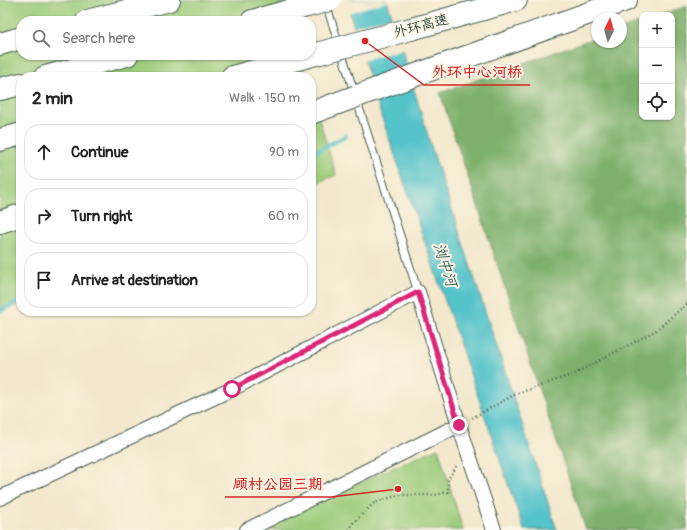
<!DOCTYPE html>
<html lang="en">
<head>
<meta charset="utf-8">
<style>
  :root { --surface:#fff; --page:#f2f2f2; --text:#222; --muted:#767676; --line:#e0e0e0 }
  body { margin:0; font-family:Pangolin,"LXGW WenKai TC",sans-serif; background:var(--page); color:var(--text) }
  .controls { position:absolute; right:12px; top:12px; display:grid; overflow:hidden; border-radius:8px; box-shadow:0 1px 3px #0004 }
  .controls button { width:36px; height:36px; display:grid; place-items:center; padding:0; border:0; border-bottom:1px solid var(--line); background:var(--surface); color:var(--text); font:20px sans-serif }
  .compass { position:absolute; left:591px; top:12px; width:36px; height:36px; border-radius:50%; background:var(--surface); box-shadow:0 1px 3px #0004; rotate:5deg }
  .stop { position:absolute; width:12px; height:12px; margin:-9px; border:3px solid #db2777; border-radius:50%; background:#fff }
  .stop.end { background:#db2777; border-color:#fff; box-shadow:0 1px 4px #0008 }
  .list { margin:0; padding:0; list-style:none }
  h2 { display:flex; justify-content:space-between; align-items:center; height:52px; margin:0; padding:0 16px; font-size:17px }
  h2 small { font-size:13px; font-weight:400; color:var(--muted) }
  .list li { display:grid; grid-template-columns:26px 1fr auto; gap:12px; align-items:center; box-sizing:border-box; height:56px; margin:0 8px 8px; padding:0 8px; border:1px solid var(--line); border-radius:16px }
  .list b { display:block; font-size:15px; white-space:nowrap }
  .list em { font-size:13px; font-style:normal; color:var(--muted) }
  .icon { flex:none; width:22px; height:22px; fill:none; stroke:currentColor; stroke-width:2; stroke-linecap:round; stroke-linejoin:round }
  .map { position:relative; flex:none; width:687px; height:530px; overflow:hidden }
  .search { position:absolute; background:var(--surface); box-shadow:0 1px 3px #0004; left:16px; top:16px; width:300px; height:44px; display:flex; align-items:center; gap:10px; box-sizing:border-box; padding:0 14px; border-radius:16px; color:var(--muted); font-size:15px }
  .panel { position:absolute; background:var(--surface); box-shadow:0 1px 3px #0004; left:16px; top:72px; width:300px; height:244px; border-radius:16px }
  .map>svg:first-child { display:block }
  .green { fill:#9ccc7c; stroke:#5e8458 }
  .forest { fill:#7db06c; stroke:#4e7650 }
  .water { fill:#55c3ca; stroke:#3a807f }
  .pier { fill:#f3e8cc }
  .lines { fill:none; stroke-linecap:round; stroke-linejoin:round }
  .stream { stroke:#55c3ca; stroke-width:4.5 }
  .lane-casing { stroke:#3f574b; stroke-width:9 }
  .street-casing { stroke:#3f574b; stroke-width:16 }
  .highway-casing { stroke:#3f574b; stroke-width:24 }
  .path { stroke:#3f574b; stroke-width:2.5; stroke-dasharray:1 3; stroke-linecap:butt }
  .lane { stroke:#fff; stroke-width:7 }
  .street { stroke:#fff; stroke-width:14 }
  .highway { stroke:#fff; stroke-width:22 }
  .highway-bridge-casing { stroke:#3f574b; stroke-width:24; stroke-linecap:butt }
  .highway-bridge { stroke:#fff; stroke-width:22 }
  .route { stroke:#db2777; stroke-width:5 }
  .labels { text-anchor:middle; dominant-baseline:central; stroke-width:4; stroke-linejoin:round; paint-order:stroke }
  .street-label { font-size:14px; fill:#1f3d34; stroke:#fcf5e5 }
  .water-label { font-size:15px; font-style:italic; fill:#2c5e5a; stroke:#fcf5e5 }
  .leader { fill:none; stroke:#d62828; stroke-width:1.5 }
  .callout-dot { fill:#d62828; stroke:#fcf5e5; stroke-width:1.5 }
  .callout-label { font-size:15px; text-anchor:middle; font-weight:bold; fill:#d62828; stroke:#fcf5e5; stroke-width:4; stroke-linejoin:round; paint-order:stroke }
</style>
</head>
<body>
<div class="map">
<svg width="687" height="530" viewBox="0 0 687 530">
  <rect width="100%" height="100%" fill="#fcf5e5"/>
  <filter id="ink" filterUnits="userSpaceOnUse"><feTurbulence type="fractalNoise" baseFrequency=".025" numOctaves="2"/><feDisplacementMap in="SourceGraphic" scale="8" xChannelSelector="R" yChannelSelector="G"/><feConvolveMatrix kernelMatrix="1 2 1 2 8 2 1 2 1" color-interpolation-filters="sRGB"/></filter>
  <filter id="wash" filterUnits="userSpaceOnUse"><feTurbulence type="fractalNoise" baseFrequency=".012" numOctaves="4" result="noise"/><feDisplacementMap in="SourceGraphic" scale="16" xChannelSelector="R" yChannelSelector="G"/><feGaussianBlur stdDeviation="0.9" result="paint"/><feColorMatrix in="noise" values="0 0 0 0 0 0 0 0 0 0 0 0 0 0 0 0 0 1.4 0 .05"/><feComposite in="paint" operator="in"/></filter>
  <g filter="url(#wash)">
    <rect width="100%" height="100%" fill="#f3e8cc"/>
    <!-- green -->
    <g class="green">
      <path d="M0,0H284L290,21H21V55H300L306,77H21V304L0,312Z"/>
      <path d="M311,92L336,175L311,185Z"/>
      <path d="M438,448L463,530H252Z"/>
    </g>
    <!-- forest -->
    <path class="forest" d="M687,6V530H586L440,93L597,37V42H621V29L642,22V117H672V15H661Z"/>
    <!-- water -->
    <path class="water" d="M346,0H387L432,149L557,530H524L381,115Z"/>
    <!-- pier -->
    <g class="pier">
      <path d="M344,0H389V1L348,13Z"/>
      <path d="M394,16L404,49L362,60L352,27Z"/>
    </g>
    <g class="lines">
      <!-- stream -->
      <g class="stream">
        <path d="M311,154L346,136"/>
        <path d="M0,311L21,300"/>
      </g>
    </g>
  </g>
  <g filter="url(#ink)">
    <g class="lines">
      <defs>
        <path id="lane" d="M326,4L418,292"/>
        <g id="street">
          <path d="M0,498L232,389L418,292L459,425L494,530"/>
          <path d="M247,530L459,425"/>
        </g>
        <g id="highway">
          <path d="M87,21L169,0"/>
          <path d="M252,21L307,6"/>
          <path d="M411,29L516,0"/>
          <path d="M0,44L21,38"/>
          <path d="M45,77L127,55"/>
          <path d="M232,77L320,53"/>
          <path d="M0,89L21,84"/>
          <path d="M357,96L626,0"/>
          <path d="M0,140L21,134"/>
          <path d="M0,222L21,215"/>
        </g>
      </defs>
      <!-- lane casing -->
      <use href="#lane" class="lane-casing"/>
      <!-- street casing -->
      <use href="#street" class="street-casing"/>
      <!-- highway casing -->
      <use href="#highway" class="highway-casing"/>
      <!-- path -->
      <g class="path">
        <path d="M472,418L516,394L574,374L655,331L687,304"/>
        <path d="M349,530L353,523L374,503L398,495H435L448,492V479L458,464"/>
      </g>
      <!-- lane -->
      <use href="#lane" class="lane"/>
      <!-- street -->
      <use href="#street" class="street"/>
      <!-- highway -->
      <use href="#highway" class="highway"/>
      <defs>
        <g id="highway-bridge">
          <path d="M307,6L330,0"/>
          <path d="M320,53L411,29"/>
          <path d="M311,113L357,96"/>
        </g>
      </defs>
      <!-- highway-bridge casing -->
      <use href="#highway-bridge" class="highway-bridge-casing"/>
      <!-- highway-bridge -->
      <use href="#highway-bridge" class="highway-bridge"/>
    </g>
  </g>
  <g class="lines" filter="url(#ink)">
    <!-- route -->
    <path class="route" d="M232,389L418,292L459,425"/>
  </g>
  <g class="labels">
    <!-- street labels -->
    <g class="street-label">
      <text transform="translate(421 26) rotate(-15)">外环高速</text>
    </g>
    <!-- water labels -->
    <g class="water-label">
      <text transform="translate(445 265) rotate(72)">浏中河</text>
    </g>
  </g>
  <!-- callouts -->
  <path class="leader" d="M365 41L424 85H530M398 489L331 497H225"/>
  <g class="callout-dot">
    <circle cx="365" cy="41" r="4"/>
    <circle cx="398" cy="489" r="4"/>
  </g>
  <g class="callout-label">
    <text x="477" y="77">外环中心河桥</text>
    <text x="278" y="489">顾村公园三期</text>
  </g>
</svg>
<div class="controls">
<button>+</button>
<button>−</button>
<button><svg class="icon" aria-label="locate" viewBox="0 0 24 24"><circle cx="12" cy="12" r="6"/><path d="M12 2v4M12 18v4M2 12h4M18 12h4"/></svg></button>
</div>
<svg class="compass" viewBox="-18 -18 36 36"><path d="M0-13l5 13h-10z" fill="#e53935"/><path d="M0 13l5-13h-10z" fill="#767676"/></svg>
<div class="stop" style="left:232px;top:389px"></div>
<div class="stop end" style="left:459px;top:425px"></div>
<div class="search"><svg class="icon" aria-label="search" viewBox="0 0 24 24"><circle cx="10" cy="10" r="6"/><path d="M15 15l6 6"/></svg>Search here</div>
<section class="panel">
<h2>2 min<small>Walk · 150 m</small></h2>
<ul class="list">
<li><svg class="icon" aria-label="ahead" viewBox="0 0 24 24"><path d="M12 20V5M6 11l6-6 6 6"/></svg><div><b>Continue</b></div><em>90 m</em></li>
<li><svg class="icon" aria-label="right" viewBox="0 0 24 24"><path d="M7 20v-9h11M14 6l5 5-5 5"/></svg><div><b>Turn right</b></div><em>60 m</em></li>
<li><svg class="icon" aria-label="arrive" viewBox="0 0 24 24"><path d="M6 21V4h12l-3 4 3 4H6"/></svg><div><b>Arrive at destination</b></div></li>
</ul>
</section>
</div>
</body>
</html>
